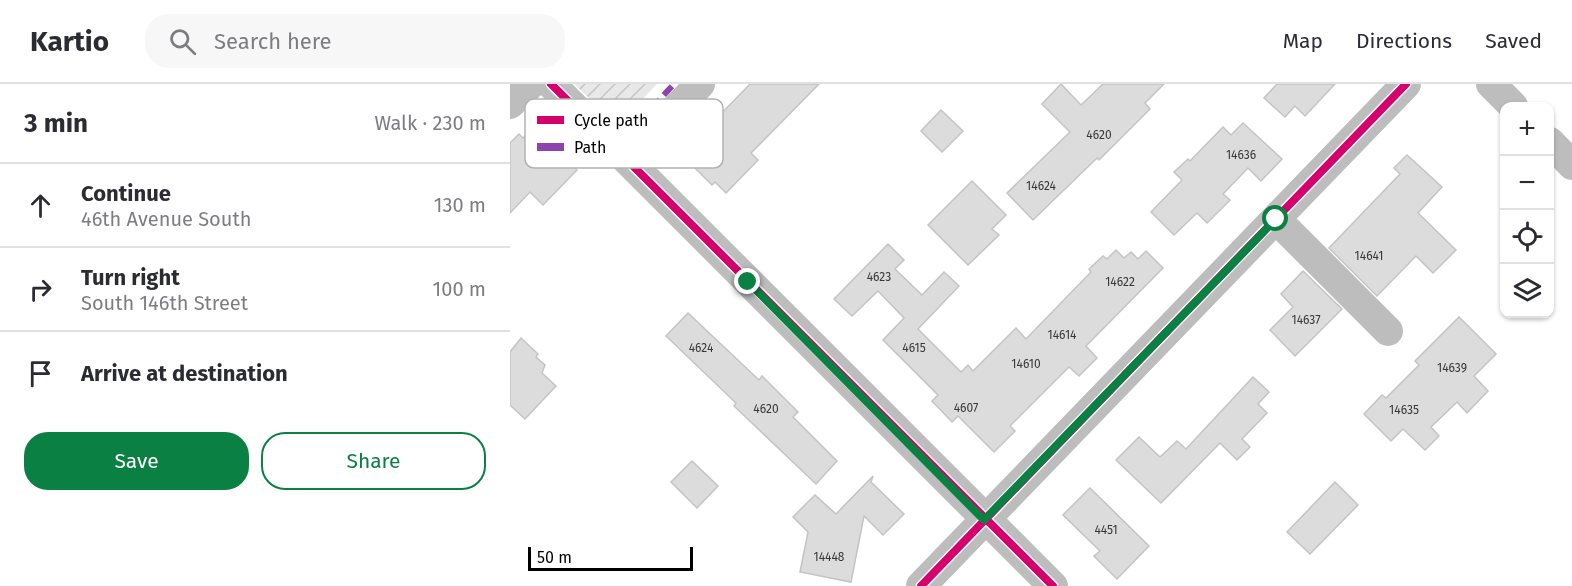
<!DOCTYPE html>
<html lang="en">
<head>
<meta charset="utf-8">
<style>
  :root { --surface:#fff; --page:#f7f7f7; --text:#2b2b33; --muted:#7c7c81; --line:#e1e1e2; --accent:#0b8043 }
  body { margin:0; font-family:"Fira Sans",sans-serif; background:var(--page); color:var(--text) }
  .controls { position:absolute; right:18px; top:18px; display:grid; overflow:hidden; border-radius:12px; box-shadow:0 2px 4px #0004 }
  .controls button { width:54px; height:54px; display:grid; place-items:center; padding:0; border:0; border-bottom:2px solid var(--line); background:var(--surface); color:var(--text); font:30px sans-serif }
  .scale { position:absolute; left:18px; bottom:15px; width:165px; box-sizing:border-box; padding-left:6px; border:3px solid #000; border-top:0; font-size:16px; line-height:21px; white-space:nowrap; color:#000; -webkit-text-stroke:4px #fff; paint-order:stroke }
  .stop { position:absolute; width:18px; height:18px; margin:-14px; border:4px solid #0b8043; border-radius:50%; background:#fff }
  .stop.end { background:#0b8043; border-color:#fff; box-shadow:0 2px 6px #0008 }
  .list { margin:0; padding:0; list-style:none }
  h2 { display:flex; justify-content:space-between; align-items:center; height:78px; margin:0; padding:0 24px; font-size:26px }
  h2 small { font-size:20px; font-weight:400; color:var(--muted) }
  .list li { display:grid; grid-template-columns:39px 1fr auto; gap:18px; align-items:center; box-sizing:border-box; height:84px; padding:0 24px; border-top:2px solid var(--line) }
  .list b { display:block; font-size:22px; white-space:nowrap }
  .list p { margin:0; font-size:20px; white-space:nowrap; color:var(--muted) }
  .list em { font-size:20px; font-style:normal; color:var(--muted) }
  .actions { display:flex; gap:12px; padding:18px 24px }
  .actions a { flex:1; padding:14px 0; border:2px solid var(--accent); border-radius:24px; text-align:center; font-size:21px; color:var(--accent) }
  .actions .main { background:var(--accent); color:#fff }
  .icon { flex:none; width:33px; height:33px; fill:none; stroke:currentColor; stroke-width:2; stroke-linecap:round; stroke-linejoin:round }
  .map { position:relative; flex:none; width:1062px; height:502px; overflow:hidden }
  header { display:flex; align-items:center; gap:36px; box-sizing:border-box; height:84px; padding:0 30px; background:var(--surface); border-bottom:2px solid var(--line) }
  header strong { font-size:28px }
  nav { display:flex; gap:33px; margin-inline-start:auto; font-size:21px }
  .search { width:420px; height:54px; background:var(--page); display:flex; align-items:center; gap:15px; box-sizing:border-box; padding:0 21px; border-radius:24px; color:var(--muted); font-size:22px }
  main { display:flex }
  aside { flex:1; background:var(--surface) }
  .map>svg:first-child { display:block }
  .garden { fill:url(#garden-furrows) }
  .building { fill:#dcdcdc; stroke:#c4c4c4; stroke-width:1.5 }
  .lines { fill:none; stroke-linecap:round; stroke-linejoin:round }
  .minor { stroke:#bdbdbd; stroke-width:30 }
  .quiet { stroke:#8e44ad; stroke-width:6; stroke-dasharray:12 6; stroke-linecap:butt }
  .cycleway-casing { stroke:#fff; stroke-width:11 }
  .cycleway { stroke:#d6006c; stroke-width:8 }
  .route { stroke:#0b8043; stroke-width:8 }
  .labels { text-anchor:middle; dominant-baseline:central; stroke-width:6; stroke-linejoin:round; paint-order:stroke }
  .number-label { font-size:12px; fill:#373737 }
  .key { fill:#fff; stroke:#b2b2b2; stroke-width:1.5 }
  .key-label { font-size:16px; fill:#000 }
</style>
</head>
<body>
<header>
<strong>Kartio</strong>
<div class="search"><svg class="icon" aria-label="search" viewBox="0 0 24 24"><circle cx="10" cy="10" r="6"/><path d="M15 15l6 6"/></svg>Search here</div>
<nav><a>Map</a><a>Directions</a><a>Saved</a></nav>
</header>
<main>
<aside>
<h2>3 min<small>Walk · 230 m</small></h2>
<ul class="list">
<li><svg class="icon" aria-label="ahead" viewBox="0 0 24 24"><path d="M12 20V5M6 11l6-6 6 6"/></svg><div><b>Continue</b><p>46th Avenue South</p></div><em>130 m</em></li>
<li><svg class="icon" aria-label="right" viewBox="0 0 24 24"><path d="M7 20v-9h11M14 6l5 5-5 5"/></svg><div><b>Turn right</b><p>South 146th Street</p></div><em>100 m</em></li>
<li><svg class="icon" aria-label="arrive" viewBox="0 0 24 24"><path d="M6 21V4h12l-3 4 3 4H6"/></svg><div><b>Arrive at destination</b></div></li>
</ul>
<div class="actions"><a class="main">Save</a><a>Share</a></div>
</aside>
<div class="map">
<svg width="1062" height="502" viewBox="0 0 1062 502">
  <defs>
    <pattern id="garden-furrows" width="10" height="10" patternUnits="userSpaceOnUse" patternTransform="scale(1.5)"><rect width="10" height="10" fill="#e8e8e8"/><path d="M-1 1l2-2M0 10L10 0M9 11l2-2" fill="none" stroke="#c5c5c5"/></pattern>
  </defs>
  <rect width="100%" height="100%" fill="#fff"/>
  <!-- garden -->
  <path class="garden" d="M64,0H147L108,41Z"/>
  <!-- building -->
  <g class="building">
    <path d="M240,0H309L241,69L248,76L216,109L205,98L202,101L178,77L179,75L167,63L199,28L206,35Z"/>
    <path d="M551,0L571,21L593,0H654L635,19L640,25L589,76L587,74L523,136L497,109L560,48L532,20Z"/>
    <path d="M767,0H825L795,32L785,22L775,33L754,14Z"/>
    <path d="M431,26L453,47L432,68L411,47Z"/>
    <path d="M733,39L772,75L751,97L738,84L713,110L720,116L697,139L687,129L664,151L641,128L672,96L664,88L678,75L680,77L713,43L721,51Z"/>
    <path d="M24,43L67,86L33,121L20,108L0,129V59L9,50L13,54Z"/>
    <path d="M897,71L932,103L908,129L946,166L923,189L906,172L867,212L819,164L890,90L884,84Z"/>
    <path d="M462,97L496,131L482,145L489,151L458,181L418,141Z"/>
    <path d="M378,160L394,176L385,185L412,211L434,188L449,202L408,245L451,288L458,281L463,287L506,244L516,255L581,188L579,185L593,172L597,175L606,166L614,174L621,168L628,175L636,167L653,184L576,262L587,274L569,292L559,283L500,342L505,347L484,368L448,332L442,338L422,317L428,311L373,256L394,234L368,207L342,232L324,215Z"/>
    <path d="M793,187L832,225L785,272L760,246L783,223L771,210Z"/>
    <path d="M178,229L249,296L252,292L288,328L283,333L327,377L306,400L224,322L226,319L156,252Z"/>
    <path d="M949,233L986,270L964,292L978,307L957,329L947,318L921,343L929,352L915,366L893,345L881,357L854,330L872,311L876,314L909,281L905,277Z"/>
    <path d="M11,254L28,270L26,273L35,281L32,289L46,302L15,335L0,321V268Z"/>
    <path d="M743,293L759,308L748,320L757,329L732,355L740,363L727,376L710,359L651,419L606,376L629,353L650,373L667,357L676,365Z"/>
    <path d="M182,377L208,402L187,424L161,398Z"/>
    <path d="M363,392L361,398L394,430L373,451L354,432L341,498L290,488L298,448L283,433L305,411L326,430Z"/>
    <path d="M825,398L848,421L800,470L777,448Z"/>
    <path d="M580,404L639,462L607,495L584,472L590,467L553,431Z"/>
  </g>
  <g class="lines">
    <!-- minor -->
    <g class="minor">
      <path d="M41,0L543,502"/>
      <path d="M981,0L1003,22"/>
      <path d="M0,20L21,0"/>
      <path d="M1040,58L1062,81"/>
      <path d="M117,75L190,0"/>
      <path d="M766,135L878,247"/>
      <path d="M411,502L896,0"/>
    </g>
    <!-- quiet -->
    <path class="quiet" d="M105,64L164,0"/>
    <defs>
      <g id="cycleway">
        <path d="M41,0L543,502"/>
        <path d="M411,502L896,0"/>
      </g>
    </defs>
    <!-- cycleway casing -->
    <use href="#cycleway" class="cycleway-casing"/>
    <!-- cycleway -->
    <use href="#cycleway" class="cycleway"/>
  </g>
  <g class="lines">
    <!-- route -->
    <path class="route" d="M238,198L474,436L766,135"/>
  </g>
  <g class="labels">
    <!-- number labels -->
    <g class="number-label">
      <text x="589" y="51">4620</text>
      <text x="731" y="71">14636</text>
      <text x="531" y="102">14624</text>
      <text x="859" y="172">14641</text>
      <text x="369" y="193">4623</text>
      <text x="610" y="198">14622</text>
      <text x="796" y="236">14637</text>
      <text x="552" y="251">14614</text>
      <text x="191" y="264">4624</text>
      <text x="404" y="264">4615</text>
      <text x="516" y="280">14610</text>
      <text x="942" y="284">14639</text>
      <text x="456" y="324">4607</text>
      <text x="256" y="325">4620</text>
      <text x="894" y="326">14635</text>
      <text x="596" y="446">4451</text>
      <text x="319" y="473">14448</text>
    </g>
  </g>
  <!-- legend -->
  <rect x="15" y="15" width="198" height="69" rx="9" class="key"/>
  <rect x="27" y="32" width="27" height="8" fill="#d6006c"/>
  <rect x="27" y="59" width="27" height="8" fill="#8e44ad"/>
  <g class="key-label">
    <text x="64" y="42">Cycle path</text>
    <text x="64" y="69">Path</text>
  </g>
</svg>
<div class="controls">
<button>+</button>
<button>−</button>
<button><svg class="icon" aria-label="locate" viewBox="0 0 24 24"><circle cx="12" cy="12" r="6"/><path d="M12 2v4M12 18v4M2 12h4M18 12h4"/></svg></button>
<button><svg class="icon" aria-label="layers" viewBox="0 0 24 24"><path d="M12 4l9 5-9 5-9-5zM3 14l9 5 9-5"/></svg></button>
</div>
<div class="scale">50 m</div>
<div class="stop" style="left:766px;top:135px"></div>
<div class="stop end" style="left:238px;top:198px"></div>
</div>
</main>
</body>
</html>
